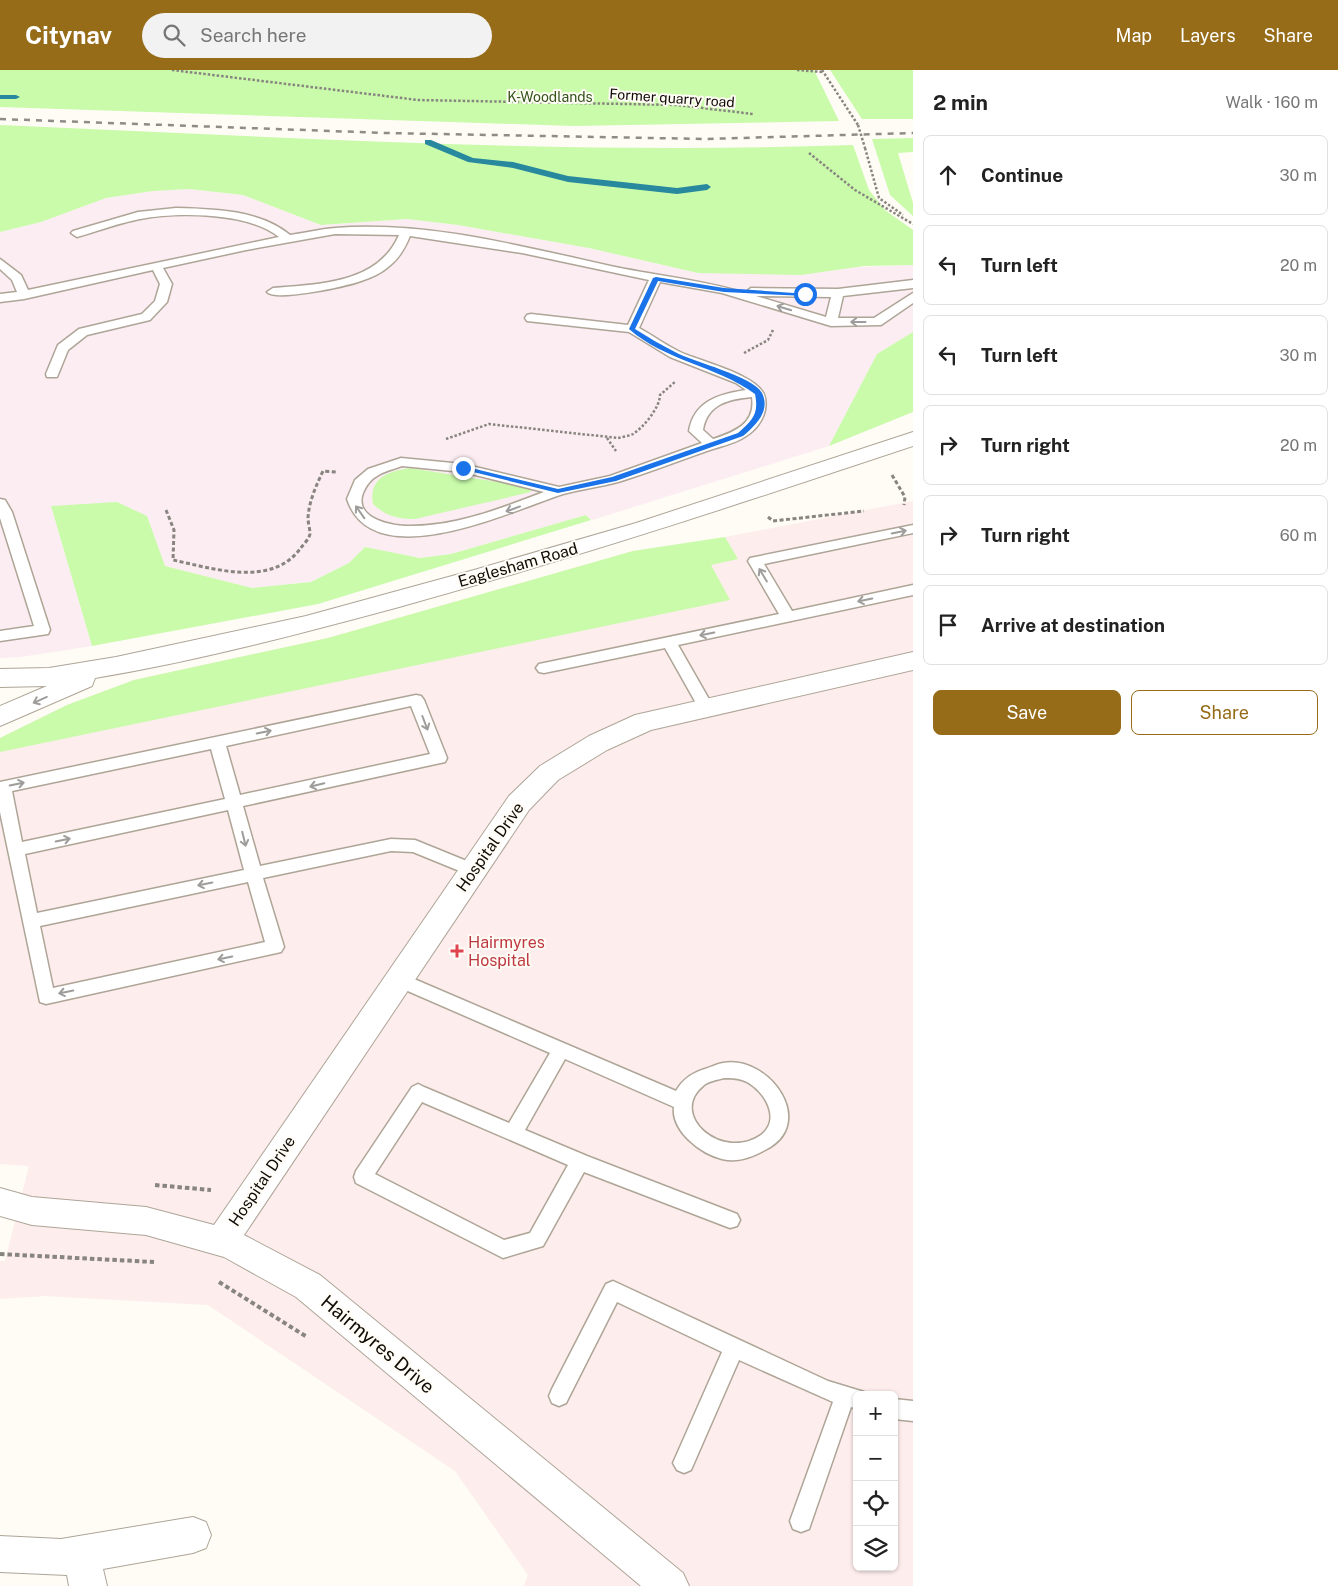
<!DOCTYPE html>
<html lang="en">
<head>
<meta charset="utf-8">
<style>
  :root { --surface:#fff; --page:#f2f2f2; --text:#222; --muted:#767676; --line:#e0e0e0; --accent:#966c18 }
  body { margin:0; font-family:"Public Sans",sans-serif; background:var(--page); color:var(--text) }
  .controls { position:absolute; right:15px; bottom:15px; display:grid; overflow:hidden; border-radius:8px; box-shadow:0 1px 4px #0004 }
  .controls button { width:45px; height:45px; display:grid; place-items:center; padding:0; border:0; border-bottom:1px solid var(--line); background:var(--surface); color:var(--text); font:25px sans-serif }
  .stop { position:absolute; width:15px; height:15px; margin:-11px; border:4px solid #1a73e8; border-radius:50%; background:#fff }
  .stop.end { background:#1a73e8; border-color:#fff; box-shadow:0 1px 5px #0008 }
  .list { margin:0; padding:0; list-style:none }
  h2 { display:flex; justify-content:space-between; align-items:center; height:65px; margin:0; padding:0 20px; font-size:21px }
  h2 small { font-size:16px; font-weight:400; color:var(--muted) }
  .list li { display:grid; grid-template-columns:32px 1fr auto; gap:15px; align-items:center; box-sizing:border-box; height:80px; margin:0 10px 10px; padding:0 10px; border:1px solid var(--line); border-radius:8px }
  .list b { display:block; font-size:19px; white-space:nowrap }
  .list em { font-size:16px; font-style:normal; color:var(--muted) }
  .actions { display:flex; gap:10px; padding:15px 20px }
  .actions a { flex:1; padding:11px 0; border:1px solid var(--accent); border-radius:8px; text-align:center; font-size:18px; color:var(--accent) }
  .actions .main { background:var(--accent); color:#fff }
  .icon { flex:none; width:28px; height:28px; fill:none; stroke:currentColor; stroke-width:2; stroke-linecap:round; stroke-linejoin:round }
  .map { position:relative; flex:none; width:913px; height:1516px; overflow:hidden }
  header { display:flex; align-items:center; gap:30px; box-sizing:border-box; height:70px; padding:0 25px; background:var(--accent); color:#fff }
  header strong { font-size:24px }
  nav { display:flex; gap:28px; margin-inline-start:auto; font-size:18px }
  .search { width:350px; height:45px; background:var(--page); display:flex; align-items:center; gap:12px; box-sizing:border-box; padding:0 18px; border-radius:28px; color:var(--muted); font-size:19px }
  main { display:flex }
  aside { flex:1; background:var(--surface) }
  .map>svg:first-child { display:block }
  .commercial { fill:#fcedf2 }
  .medical { fill:#fdedec; fill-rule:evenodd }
  .green { fill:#c9fbab }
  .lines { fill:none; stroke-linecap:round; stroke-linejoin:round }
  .stream { fill:#27889e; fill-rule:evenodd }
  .service-casing { stroke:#aea597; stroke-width:3 }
  .minor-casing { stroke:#aea597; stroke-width:2 }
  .secondary-casing { stroke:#aea597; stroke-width:2 }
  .path-far2 { stroke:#88847f; stroke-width:2.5; stroke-dasharray:2.5 2; stroke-linecap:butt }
  .path-far1 { stroke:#88847f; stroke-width:3; stroke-dasharray:4 2.5; stroke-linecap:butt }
  .path { stroke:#88847f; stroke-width:4; stroke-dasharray:4.5 3; stroke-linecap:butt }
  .service { fill:#fff; fill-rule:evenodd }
  .minor { fill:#fff; fill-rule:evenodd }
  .secondary { fill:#fff; fill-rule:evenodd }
  .rail { stroke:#8f8b86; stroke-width:2.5; stroke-dasharray:6 6; stroke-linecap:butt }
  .path-bridge { stroke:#88847f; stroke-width:2.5; stroke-dasharray:2.5 2; stroke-linecap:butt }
  .oneway { stroke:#9f9d9b }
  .route { fill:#1a73e8 }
  .health-dot { fill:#e0444e; stroke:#fffbf5; stroke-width:2 }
  .labels { text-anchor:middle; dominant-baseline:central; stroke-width:4; stroke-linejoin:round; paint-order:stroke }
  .far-park-label { font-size:14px; fill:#33541c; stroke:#fffbf5 }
  .far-street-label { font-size:14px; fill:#0e0b06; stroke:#fffbf5 }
  .street-label { font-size:16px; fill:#0e0b06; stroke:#fffbf5 }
  .health-label { font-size:16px; fill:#be3a42; stroke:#fffbf5; text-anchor:start }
  .near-street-label { font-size:19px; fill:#0e0b06; stroke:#fffbf5 }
</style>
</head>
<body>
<header>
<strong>Citynav</strong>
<div class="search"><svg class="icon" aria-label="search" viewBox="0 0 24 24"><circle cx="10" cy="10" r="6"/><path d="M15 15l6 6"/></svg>Search here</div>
<nav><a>Map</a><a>Layers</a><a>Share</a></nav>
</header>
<main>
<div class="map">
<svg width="913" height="1516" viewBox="0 0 913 1516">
  <rect width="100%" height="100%" fill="#fffbf5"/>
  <!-- commercial -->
  <path class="commercial" d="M189,119L243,125L321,155L407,149L458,155L589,178L698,203L913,195V262L877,284L829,376L592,450L586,445L451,484L420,488L365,477L349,493L311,512L252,518L164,496L147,446L51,436L92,576L21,587L0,588V162L41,152L106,128L153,121Z"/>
  <!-- medical -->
  <path class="medical" d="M913,431V1516H524L528,1505L455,1401L208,1235L45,1226L0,1229V1191H5L29,1096L0,1094V668L67,635L134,610L328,568L633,481L725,467ZM857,1325H894V1497H857Z"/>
  <!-- green -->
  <g class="green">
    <path d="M0,0H814L839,51L573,56L0,37Z"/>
    <path d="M830,0H913V49H862Z"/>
    <path d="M0,55C284,67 569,85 853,75L869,120L885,140L913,160V195L864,196L801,205L698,203L589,178L458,155L407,149L321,155L243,125L189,119L153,121L106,128L41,152L0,162Z"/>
    <path d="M913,68V82L898,83L913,133V146L890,125L872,69Z"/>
    <path d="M913,262V342L829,376L877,284Z"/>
    <path d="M410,398L528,417L531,422L415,449C397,449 386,446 373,434C368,408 389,401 410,398Z"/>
    <path d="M117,432L147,446L165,496L252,518L311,512L349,493L365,477L420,488L451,484L586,445L591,450L318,534L92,576L51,436Z"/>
    <path d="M725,467L738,489L711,495L730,530L0,682V668L67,635L134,610L328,568L633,481Z"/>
  </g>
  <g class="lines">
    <!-- stream -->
    <g class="stream">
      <path d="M0,25H16L20,27L16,29H0Z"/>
      <path d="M425,70H431L473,88L513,92L568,106L677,118L707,114L711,117L707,120L677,124L568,112L513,98L468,92L425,74Z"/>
    </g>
    <defs>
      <g id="service">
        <path d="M176,138C214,139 260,140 290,165C305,163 320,159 335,158C429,151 524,177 615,197C659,206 703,210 745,223L751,218L838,219L913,210V218L843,226L838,248H874L913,223V233L881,255L831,256L722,223L660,212L639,258C652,265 664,274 678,281C697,291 762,305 765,328C768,343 759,358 746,366C735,374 717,377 704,382C675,392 647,403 618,412C600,417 581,419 563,424C513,440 373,508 347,429L355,410L368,399L401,388L463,394L559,417L610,406L702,373L689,361C694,331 719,324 746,320L736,313L670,287L629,262L527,251L525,248L527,245L531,244L628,255L649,210L522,183L410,166C405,178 399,189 388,197C380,204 370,208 361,211C347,216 276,232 267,222L273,218C319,214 378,214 399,165L335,164L246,180L163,198L172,214L167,232L150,250L87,265L68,280L57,307H47L46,304L58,275L79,259L142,244L155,231L160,214L153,200L24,229L0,232V224L17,222L12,210L0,199V189L21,205L28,220L279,167C249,142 177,142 140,149C119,153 98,161 77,167L71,163L73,161L138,142ZM756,226L831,227L826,247ZM752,327C756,354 734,362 713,369L703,360C707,334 729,329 752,327ZM402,396L463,402L544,422C501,438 458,456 411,456C394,457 353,449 363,423C366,416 370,410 377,406C384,401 394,399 402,396Z"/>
        <path d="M0,429L5,430L12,442L50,560L48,564L0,571V561L34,556L0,448Z"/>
        <path d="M913,455V463L764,494L792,541L913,515V525L678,575L714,638L711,642H701L665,578L544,603L539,602L536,598L539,594L544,593L779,544L748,491L750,488Z"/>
        <path d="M416,625L421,626L424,630L447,688L445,692L243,736L260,796L391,769L415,770L479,796L481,800L479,804L473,806L467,804L413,782L391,781L263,808L284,877L281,882L46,934L40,932L0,742V712ZM411,636L430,684L240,725L226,676ZM211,679L225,729L22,772L12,721ZM228,740L244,800L37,843L25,784ZM248,812L265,872L53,918L40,856Z"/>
        <path d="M400,903L676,1021C683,1009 692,1003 705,999C711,997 717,994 723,993C770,985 818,1054 765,1080C752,1087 738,1093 722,1089C701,1084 671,1061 674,1037L565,989L525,1060L587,1086L737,1144L740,1150L737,1156L730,1158L584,1102L543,1176L503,1188L356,1113L354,1107L356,1101L412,1017L418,1014L424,1017L509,1053L550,983L394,915L391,910L394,905ZM724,1008C731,1008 740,1008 747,1012C764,1021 782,1049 761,1065C722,1092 668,1045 703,1016C708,1011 717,1010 724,1008ZM422,1032L568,1095L530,1163L504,1170L375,1104Z"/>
        <path d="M613,1211L828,1311L864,1322L865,1325H857V1339L851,1337L809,1459L801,1462L793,1459L790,1451L833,1332L739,1290L691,1400L684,1403L677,1400L673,1393L722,1282L617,1232L566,1333L559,1336L552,1333L549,1326L552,1319L606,1214Z"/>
        <path d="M894,1329L913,1331V1351L894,1349Z"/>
      </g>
      <g id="minor">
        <path d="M913,582V600L651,660L607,680L558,710L529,740L244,1165L320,1205L683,1503L689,1516H641L296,1227L224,1187L146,1165L32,1155L0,1146V1118L32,1127L146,1137L214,1155L509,726L540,696L589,666L635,645Z"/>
        <path d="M193,1447L206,1452L211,1465L206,1478L193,1483L103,1499L107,1516H69L67,1505L0,1502V1466L61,1469Z"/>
      </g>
      <path id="secondary" d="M913,362V376C742,433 572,489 399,537C299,564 197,591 95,608L92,616L0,656V636L47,616L0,617V599L49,598L116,587L306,546L474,500L636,453Z"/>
    </defs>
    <!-- service casing -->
    <use href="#service" class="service-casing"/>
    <!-- minor casing -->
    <use href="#minor" class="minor-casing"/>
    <!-- secondary casing -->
    <use href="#secondary" class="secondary-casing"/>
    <!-- path-far2 -->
    <g class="path-far2">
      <path d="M172,0L418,30L677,35L753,44"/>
      <path d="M797,0L823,2"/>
      <path d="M822,0L858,55"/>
      <path d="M865,78L879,128L903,145"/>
      <path d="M809,83L855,120L913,154"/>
      <path d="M744,283L768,270L773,260"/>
      <path d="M607,368L616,381"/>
      <path d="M446,369L489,354L618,368C623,367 629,366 633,364C644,357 660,337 660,325L676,311"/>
    </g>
    <!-- path-far1 -->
    <g class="path-far1">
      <path d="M892,405L905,427L904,435"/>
      <path d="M166,440L174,460L173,490C211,498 271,518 300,479C303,475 309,469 310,464C310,459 308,453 308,448C309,431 316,416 323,401L336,402"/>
      <path d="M768,447L773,451L864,441"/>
    </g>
    <!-- path -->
    <g class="path">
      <path d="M155,1115L211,1120"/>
      <path d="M0,1184L154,1192"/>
      <path d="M219,1212L307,1267"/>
    </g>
    <!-- service -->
    <use href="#service" class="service"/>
    <!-- minor -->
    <use href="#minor" class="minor"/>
    <!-- secondary -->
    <use href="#secondary" class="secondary"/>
    <!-- rail -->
    <path class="rail" d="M0,49L386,63L705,69L913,63"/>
    <!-- path-bridge -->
    <path class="path-bridge" d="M858,55L865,78"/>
  </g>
  <!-- one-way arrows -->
  <defs><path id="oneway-shaft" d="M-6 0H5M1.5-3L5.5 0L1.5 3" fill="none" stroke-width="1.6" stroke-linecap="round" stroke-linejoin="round" transform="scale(1.25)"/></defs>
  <g class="oneway">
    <use href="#oneway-shaft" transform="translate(784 238) rotate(-163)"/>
    <use href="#oneway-shaft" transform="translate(858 252) rotate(180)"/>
    <use href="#oneway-shaft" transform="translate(513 439) rotate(160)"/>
    <use href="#oneway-shaft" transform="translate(360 442) rotate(-125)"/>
    <use href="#oneway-shaft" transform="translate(899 462) rotate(-11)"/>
    <use href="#oneway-shaft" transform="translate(763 505) rotate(-121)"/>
    <use href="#oneway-shaft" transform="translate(865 530) rotate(168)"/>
    <use href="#oneway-shaft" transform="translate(707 564) rotate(168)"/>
    <use href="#oneway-shaft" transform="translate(40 630) rotate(156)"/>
    <use href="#oneway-shaft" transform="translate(425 653) rotate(69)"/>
    <use href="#oneway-shaft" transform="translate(264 662) rotate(-12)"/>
    <use href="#oneway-shaft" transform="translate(17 714) rotate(-12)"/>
    <use href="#oneway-shaft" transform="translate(317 715) rotate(167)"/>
    <use href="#oneway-shaft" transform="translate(244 769) rotate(76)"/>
    <use href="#oneway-shaft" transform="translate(63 770) rotate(-12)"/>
    <use href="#oneway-shaft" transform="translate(205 814) rotate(168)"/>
    <use href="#oneway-shaft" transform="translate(225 888) rotate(168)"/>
    <use href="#oneway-shaft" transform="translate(66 922) rotate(168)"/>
  </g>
  <!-- route -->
  <path class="route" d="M656,207L724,218L808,224L805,226L724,222L658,211L635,259C648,267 661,275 675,282C693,292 753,306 762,323C771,341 755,356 743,366L616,411L558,423L461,399L463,396L558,419L612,407L738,363C753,350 759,344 755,324C717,296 665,291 629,259L653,208Z"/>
  <!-- markers -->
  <path class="health-dot" d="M454.5 873.5h5v5h5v5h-5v5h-5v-5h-5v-5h5z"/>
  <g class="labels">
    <!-- far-park labels -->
    <g class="far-park-label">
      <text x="550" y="27">K-Woodlands</text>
    </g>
    <!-- far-street labels -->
    <g class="far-street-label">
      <text transform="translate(672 28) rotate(4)">Former quarry road</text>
    </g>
    <!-- street labels -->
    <g class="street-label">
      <text transform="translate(518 495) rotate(-16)">Eaglesham Road</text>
      <text transform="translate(490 777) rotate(-55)">Hospital Drive</text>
      <text transform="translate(262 1111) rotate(-56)">Hospital Drive</text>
    </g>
    <!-- health labels -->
    <g class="health-label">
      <text x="468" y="872">Hairmyres<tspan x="468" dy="18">Hospital</tspan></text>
    </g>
    <!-- near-street labels -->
    <g class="near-street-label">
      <text transform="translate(378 1274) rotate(40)">Hairmyres Drive</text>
    </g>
  </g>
</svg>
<div class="controls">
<button>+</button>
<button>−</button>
<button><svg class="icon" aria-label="locate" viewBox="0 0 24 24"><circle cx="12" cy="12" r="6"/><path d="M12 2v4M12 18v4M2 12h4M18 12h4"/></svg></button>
<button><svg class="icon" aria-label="layers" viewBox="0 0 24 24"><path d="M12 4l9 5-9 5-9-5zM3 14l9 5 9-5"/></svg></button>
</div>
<div class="stop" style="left:805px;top:224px"></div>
<div class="stop end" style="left:463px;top:398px"></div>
</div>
<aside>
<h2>2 min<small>Walk · 160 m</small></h2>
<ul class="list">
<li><svg class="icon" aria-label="ahead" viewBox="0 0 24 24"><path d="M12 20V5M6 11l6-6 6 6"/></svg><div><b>Continue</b></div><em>30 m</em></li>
<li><svg class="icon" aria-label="left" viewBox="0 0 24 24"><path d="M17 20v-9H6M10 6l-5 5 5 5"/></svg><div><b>Turn left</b></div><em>20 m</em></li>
<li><svg class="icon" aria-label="left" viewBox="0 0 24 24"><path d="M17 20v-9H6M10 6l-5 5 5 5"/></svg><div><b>Turn left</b></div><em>30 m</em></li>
<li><svg class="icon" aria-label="right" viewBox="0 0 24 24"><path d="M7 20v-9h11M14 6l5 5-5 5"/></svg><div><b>Turn right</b></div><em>20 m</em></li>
<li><svg class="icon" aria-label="right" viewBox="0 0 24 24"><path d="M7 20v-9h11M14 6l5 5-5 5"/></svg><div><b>Turn right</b></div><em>60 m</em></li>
<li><svg class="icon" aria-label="arrive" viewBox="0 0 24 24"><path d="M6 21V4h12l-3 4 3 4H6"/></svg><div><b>Arrive at destination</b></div></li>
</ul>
<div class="actions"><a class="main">Save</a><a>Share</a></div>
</aside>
</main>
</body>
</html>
